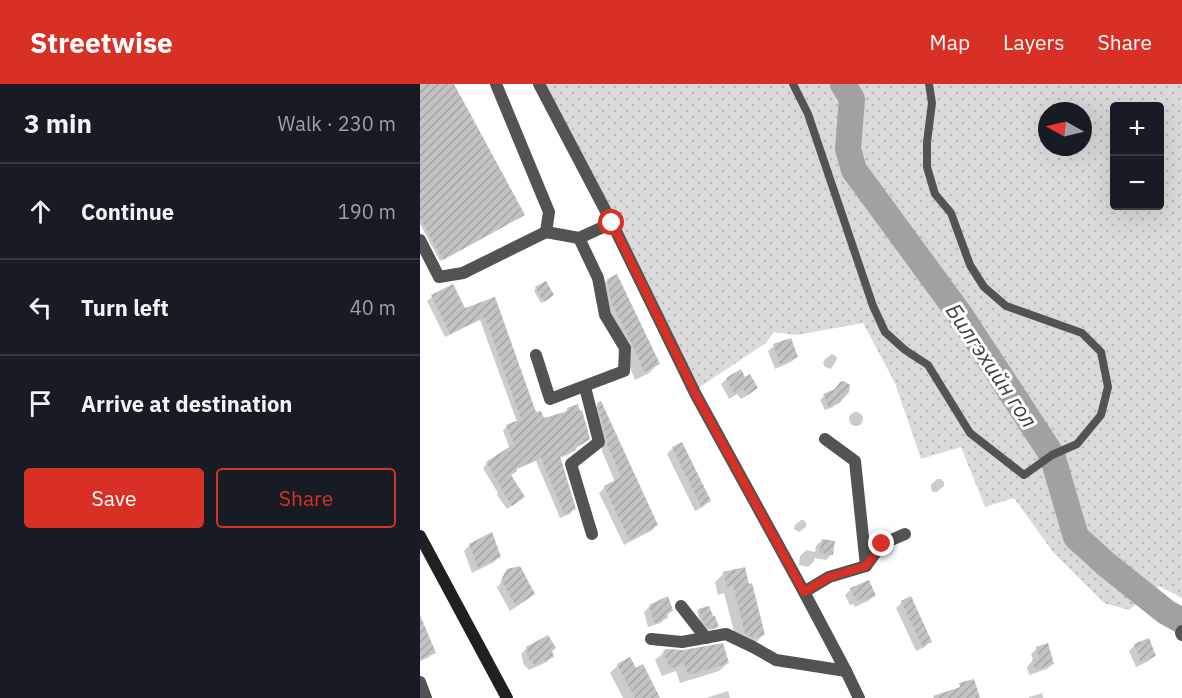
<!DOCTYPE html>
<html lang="en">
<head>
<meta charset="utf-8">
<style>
  :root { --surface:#171b24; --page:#20242c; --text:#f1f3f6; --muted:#9ea1a6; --line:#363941; --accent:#d93025 }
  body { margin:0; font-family:"IBM Plex Sans",sans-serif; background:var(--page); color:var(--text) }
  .controls { position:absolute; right:18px; top:18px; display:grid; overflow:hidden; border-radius:6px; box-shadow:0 6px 24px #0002 }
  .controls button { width:54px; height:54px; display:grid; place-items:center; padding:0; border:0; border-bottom:2px solid var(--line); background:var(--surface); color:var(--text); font:30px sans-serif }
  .compass { position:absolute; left:618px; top:18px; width:54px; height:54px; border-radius:50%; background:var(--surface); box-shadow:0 6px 24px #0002; rotate:278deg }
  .stop { position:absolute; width:18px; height:18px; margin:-14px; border:4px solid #d93025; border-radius:50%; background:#fff }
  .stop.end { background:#d93025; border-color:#fff; box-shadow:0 2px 6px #0008 }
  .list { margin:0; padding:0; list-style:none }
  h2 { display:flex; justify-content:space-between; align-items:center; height:78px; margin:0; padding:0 24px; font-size:26px }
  h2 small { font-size:20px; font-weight:400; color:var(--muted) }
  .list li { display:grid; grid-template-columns:39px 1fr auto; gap:18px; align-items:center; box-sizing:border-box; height:96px; padding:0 24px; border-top:2px solid var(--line) }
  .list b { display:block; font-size:22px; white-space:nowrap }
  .list em { font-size:20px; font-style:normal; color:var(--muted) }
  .actions { display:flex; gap:12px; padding:18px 24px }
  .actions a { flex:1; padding:14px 0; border:2px solid var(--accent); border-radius:6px; text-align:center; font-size:21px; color:var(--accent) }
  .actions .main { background:var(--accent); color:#fff }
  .icon { flex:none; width:33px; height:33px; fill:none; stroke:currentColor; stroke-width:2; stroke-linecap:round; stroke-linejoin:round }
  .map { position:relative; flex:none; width:762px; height:614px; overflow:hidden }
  header { display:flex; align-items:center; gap:36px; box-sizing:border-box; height:84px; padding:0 30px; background:var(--accent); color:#fff }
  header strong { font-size:28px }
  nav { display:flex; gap:33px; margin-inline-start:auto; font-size:21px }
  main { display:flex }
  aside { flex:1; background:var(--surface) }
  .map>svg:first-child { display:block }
  .grass { fill:url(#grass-dots); fill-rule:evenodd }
  .shadow { fill:#0003 }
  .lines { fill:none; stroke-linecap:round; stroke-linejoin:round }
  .river { stroke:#a1a1a1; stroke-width:26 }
  .building { fill:url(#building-hatch) }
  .lane { stroke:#535353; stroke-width:8 }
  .street { stroke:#535353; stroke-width:12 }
  .secondary { stroke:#202020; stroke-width:12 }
  .route { stroke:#d93025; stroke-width:8 }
  .labels { text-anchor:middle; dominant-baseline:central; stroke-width:6; stroke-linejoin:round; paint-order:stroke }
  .water-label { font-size:22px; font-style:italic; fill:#424242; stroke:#fff }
</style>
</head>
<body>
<header>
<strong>Streetwise</strong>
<nav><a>Map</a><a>Layers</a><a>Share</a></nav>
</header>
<main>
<aside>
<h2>3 min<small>Walk · 230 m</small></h2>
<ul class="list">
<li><svg class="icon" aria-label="ahead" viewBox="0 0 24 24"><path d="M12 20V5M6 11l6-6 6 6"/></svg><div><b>Continue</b></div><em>190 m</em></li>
<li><svg class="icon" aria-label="left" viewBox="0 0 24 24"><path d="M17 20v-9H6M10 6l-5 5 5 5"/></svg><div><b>Turn left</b></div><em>40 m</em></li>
<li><svg class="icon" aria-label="arrive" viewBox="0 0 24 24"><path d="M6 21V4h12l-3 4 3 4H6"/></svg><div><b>Arrive at destination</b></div></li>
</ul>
<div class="actions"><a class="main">Save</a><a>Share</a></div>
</aside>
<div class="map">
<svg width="762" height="614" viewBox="0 0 762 614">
  <defs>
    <pattern id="grass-dots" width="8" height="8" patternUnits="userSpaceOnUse" patternTransform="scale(1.5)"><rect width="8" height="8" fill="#dadada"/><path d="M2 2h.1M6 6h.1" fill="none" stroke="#b9b9b9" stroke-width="1.8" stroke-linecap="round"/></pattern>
    <pattern id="building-hatch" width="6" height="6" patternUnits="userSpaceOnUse" patternTransform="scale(1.5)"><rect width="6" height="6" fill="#c3c3c3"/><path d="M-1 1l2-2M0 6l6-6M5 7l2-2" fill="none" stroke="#a6a6a6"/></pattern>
  </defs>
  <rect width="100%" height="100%" fill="#fff"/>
  <!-- grass -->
  <path class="grass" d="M121,0H762V514L739,502L709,526L684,519L633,468L594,414L565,423L541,363L501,375L475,299L443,239L377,251L354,248L346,259L272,308ZM694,22H740V122H694ZM627,27H663V63H627Z"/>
  <!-- shadow -->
  <g class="shadow">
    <path d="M4,0H33L101,133L20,177L0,140V2Z"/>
    <path d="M187,196L238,280L229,289L215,296L178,205Z"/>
    <path d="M33,202L44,225L74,215L115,330L123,336L142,330L148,325L163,359L148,371L139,374L154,425L150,430L140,434L116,377L95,386L91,391L99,417L87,425L77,411L78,409L63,384L67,379L90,365L83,347L87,342L97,338L60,236L25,253L7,217L12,213Z"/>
    <path d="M116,204L130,214L121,219L114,207Z"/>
    <path d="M354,262L377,273L371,278L355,285L348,267Z"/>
    <path d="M412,270L416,272L417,275L411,285L405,283L403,279L405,275Z"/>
    <path d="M307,295H324L336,304L330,310L321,315L317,310L309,315L301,300Z"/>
    <path d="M420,299L428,307L413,323L405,326L400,316L404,312L414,307Z"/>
    <path d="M178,320L237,441L231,447L204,461L179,409L185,403L195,398L182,367V362L173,326Z"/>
    <circle cx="436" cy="335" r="7"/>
    <path d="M253,364L289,417L283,423L275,427L247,370Z"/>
    <path d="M517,395H521L524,398V402L517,408H513L511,405V401Z"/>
    <path d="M381,436H384L386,439V443L379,448L374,445L375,441Z"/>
    <path d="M402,456L411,471L406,476L394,474V477L388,483L379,481L380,472L386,466L395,468L396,462Z"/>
    <path d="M50,461L79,473L74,478L52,489L44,467Z"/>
    <path d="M323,484L343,551L334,560L317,559L304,509L298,511L295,498L304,489Z"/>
    <path d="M88,486L114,510L108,515L90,527L76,502L78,503L86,490H84Z"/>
    <path d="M431,505L454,511L448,517L435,523L433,520L430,521L425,511Z"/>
    <path d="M482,518L510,557L505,563L496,567L476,524Z"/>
    <path d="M230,522L251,527L241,539L228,543L224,528Z"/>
    <path d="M279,526L297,543L294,545L286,546L281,539L277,528Z"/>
    <path d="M0,547L14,568L8,574L0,577Z"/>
    <path d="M715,561L734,572L729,577L716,583L709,567Z"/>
    <path d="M107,564L132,572L127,578L109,586L104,581L101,570Z"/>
    <path d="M617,564L633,580L627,585L609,591L607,583L613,576L611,570Z"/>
    <path d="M244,568L308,579L299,587L260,599L256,587L242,592L235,576Z"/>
    <path d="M198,581L215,586L239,614H203L190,589Z"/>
    <path d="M308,607L310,614H286Z"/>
    <path d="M622,609L623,614H609V613Z"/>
  </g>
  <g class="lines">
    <!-- river -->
    <path class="river" d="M423,0L432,15L428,65L434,86L541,232L632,371L656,453L687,481L746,528L762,537"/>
  </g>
  <!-- building -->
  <g class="building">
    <path d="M0,0H34L105,131L23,176L0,134Z"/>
    <path d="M197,190L240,280L224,288L212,260L191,218L187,195Z"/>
    <path d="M126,197L134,211L124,218L115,203Z"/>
    <path d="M33,200L45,224L75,213L116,328L121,327L124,334L148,327L147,324L158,320L160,327L162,326L170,355L161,361L155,363L156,366L154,367L140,372L156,425L144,430L121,374L96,384L97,387L91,391L105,413L92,422L81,405L82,404L66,378L94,360L86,341L101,335L65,233L30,250L11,211Z"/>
    <path d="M371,254L378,273L360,280L353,260Z"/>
    <path d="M321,285L325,293L330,290L338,304L327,311L323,305L315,310L306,294Z"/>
    <path d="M424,297L430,301L429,308L419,319L409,324L403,310L415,305L420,298Z"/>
    <path d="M181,317L238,441L209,456L184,402L201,393L187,360V356L177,319Z"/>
    <path d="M262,358L291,417L281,422L252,363Z"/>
    <path d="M72,448L81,473L58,484L49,460Z"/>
    <path d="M402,455L415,457L413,471L399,469Z"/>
    <path d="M100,482L115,510L96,522L81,496L87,485Z"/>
    <path d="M325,483L329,500L332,499L345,551L334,554L325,550L313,501L307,503L303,488Z"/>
    <path d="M449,496L456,512L440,518L439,515L436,517L430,504Z"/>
    <path d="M248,512L253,527L246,529L248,534L234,539L229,521Z"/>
    <path d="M491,512L512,558L502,562L481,517Z"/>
    <path d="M289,522L293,532H295L299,543L289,545L283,537L278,525Z"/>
    <path d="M0,531L16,569L0,575Z"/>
    <path d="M128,551L136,564L132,567L134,573L115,581L109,576L106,563Z"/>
    <path d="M729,554L736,572L721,578L714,560Z"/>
    <path d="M303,559L309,579L268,591L264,580L250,585L243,567L247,565L263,566Z"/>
    <path d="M628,559L634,580L615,586L612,576L619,573L616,563Z"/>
    <path d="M210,573L216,584L223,580L240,614H215L197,580Z"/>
    <path d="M554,595L560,614H514L513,612L540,603L539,599Z"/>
  </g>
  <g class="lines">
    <!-- lane -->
    <path class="lane" d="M373,0L388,30L453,222L465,248L485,266L508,281L550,349L604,391L632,371L657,360L681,331L688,303L681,268L662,249L586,222L564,203L550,181L531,129L515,110L507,83V58L512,19L509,0"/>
    <!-- street -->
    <g class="street">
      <path d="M76,0L129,128L126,148"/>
      <path d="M119,0L192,139L276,311L384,508L426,587L439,614"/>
      <path d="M0,156L19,193L43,189L126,148L159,154L192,139"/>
      <path d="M116,271L130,315L204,287L205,264L185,231L178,194L159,154"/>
      <path d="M165,303L179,358L151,380L172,450"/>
      <path d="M405,355L435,377L446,482"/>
      <path d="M384,508L409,493L446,482L462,460L485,450"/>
      <path d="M261,522L286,554"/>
      <path d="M762,547L761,549L762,551"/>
      <path d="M231,555L262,558L306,550L333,563L356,576L426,587"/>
      <path d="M0,598L6,614"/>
    </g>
    <!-- secondary -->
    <path class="secondary" d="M0,452L87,614"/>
  </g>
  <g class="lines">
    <!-- route -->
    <path class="route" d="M192,139L276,311L384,508L409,493L446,482L462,460"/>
  </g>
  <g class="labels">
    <!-- water labels -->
    <g class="water-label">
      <text transform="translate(572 281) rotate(56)">Билгэхийн гол</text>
    </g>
  </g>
</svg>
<div class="controls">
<button>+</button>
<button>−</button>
</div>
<svg class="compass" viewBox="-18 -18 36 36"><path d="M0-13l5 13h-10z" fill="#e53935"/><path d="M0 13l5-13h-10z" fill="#9ea1a6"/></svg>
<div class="stop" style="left:192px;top:139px"></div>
<div class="stop end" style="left:462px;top:460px"></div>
</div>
</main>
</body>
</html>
